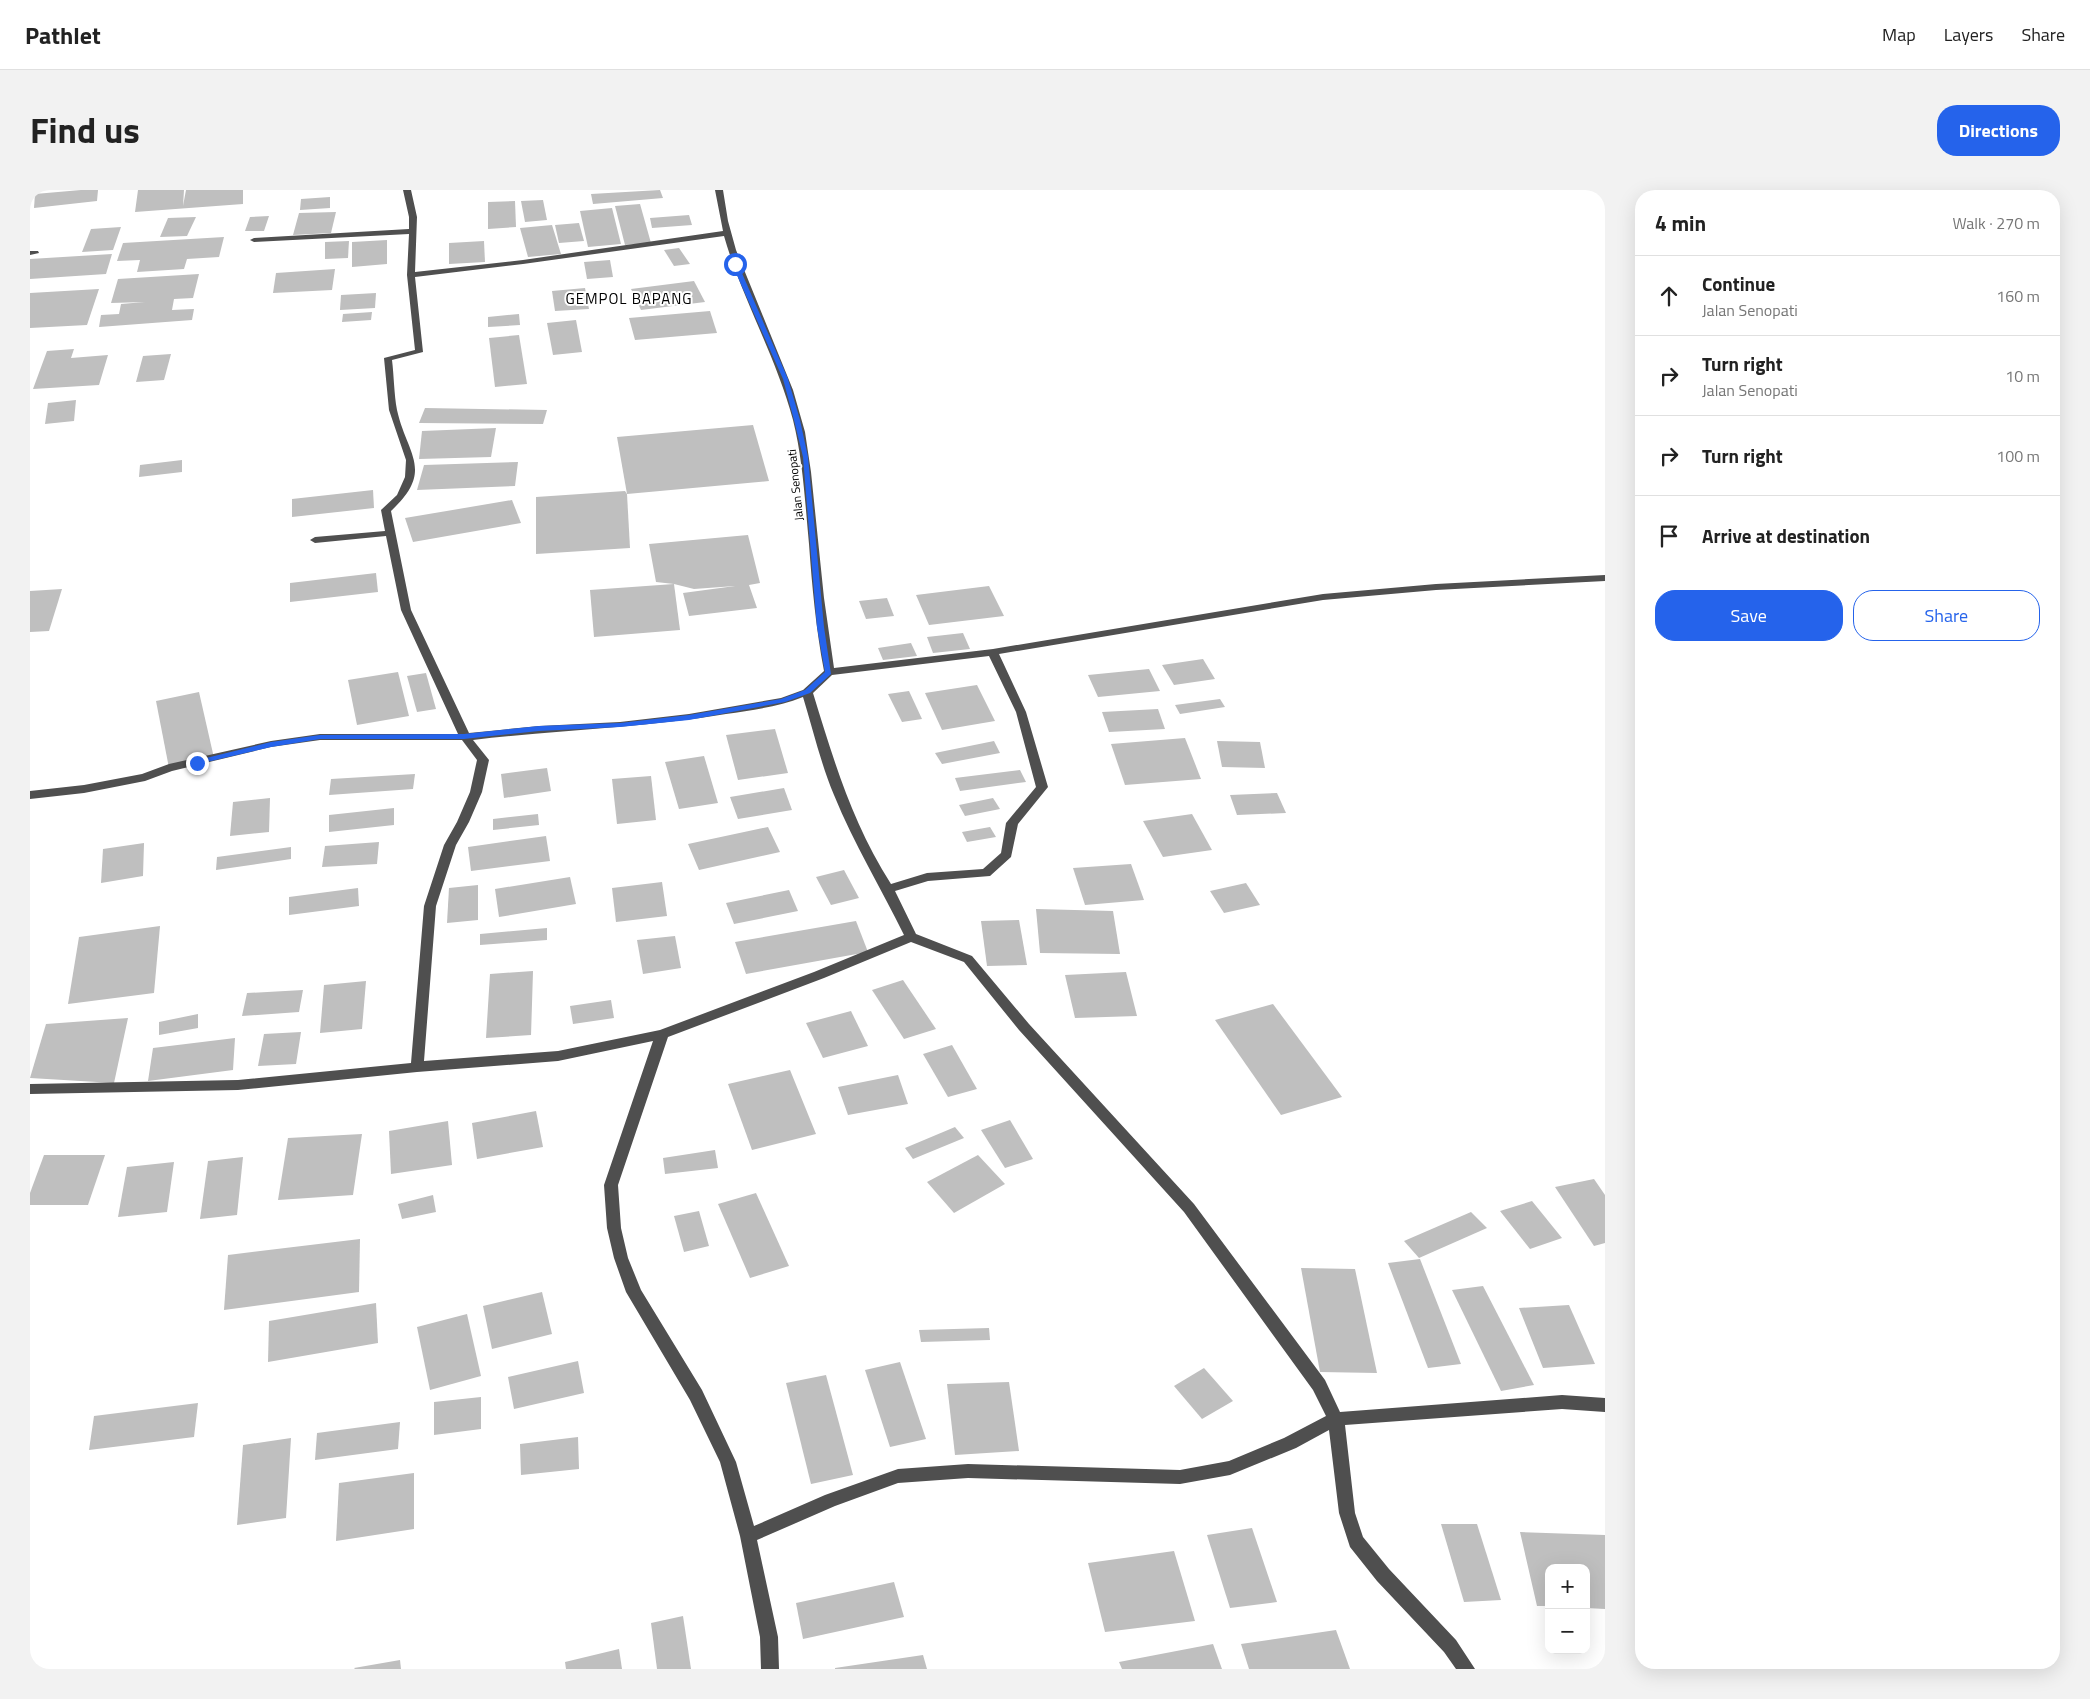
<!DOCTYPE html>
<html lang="en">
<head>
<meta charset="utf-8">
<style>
  :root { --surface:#fff; --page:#f2f2f2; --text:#222; --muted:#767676; --line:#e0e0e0; --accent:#2563eb }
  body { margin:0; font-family:"Titillium Web",sans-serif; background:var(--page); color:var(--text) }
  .controls { position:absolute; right:15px; bottom:15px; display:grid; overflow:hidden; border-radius:10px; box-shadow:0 5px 20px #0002 }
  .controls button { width:45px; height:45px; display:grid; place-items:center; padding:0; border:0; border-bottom:1px solid var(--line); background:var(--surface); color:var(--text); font:25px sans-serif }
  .stop { position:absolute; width:15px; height:15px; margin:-11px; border:4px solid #2563eb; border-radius:50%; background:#fff }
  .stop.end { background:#2563eb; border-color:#fff; box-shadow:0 1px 5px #0008 }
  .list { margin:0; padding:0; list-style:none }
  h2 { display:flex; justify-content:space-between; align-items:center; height:65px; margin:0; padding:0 20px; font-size:21px }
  h2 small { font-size:16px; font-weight:400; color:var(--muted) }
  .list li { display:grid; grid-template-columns:32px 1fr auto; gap:15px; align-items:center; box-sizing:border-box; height:80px; padding:0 20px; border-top:1px solid var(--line) }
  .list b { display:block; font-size:19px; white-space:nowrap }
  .list p { margin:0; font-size:16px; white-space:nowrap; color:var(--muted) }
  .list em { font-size:16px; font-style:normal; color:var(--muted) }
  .actions { display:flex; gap:10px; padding:15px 20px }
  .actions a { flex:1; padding:11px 0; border:1px solid var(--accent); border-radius:20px; text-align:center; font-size:18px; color:var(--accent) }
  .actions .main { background:var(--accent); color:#fff }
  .icon { flex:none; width:28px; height:28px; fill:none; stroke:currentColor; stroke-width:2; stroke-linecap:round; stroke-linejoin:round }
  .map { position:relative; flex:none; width:1575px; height:1479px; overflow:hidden; border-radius:20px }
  header { display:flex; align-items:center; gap:30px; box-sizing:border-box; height:70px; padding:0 25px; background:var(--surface); border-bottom:1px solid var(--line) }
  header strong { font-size:24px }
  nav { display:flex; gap:28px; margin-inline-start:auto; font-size:18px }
  .intro { display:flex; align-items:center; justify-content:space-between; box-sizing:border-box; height:120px; padding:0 30px }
  h1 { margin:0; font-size:35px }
  .button { padding:12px 22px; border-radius:20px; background:var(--accent); color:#fff; font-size:18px; font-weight:700 }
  main { display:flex; gap:30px; padding:0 30px }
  aside { flex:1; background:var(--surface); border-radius:20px; box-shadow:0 5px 20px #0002 }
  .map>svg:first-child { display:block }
  .building { fill:#bfbfbf }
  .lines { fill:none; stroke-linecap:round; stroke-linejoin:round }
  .minor { fill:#4f4f4f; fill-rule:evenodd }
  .route { fill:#2563eb }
  .labels { text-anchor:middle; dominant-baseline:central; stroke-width:4; stroke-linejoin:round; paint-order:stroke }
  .far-street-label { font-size:12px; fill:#000; stroke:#fff }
  .far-quarter-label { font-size:15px; letter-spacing:1px; fill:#000; stroke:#fff }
</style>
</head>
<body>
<header>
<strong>Pathlet</strong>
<nav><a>Map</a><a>Layers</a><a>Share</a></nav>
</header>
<div class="intro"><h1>Find us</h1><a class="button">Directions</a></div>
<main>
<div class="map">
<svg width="1575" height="1479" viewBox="0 0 1575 1479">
  <rect width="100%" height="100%" fill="#fff"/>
  <!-- building -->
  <g class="building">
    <path d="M51,0H68L67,11L4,18L5,4Z"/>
    <path d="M108,0H154L153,16L156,0H213V14L105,22Z"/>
    <path d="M630,0L633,8L563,14L561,4Z"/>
    <path d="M300,7V18L270,20L271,9Z"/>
    <path d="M513,10L517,30L495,32L491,11Z"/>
    <path d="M485,11L486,37L458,39V12Z"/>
    <path d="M610,14L621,53L595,55L585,16Z"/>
    <path d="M582,18L591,54L558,57L550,21Z"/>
    <path d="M306,22L301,43L263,45L269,23Z"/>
    <path d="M659,25L662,35L622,38L620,28Z"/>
    <path d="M239,26L234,41H215L220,27Z"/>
    <path d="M166,27L157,46L130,47L138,28Z"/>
    <path d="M549,33L554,51L529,53L525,35Z"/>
    <path d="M522,35L531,64L498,67L490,38Z"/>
    <path d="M91,37L83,60L52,62L61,39Z"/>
    <path d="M194,47L189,67L157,69L154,79L107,82L110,70L87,71L93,53Z"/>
    <path d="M357,50V74L322,77V52Z"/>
    <path d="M319,51L318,68L295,69V52Z"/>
    <path d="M454,51L455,72L419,74V53Z"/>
    <path d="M649,58L660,74L644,76L634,60Z"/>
    <path d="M82,64L76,84L0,89V69Z"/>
    <path d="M580,70L583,87L557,89L554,72Z"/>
    <path d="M305,79L302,100L243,103L246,83Z"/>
    <path d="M169,84L163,108L144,109L142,120L164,119L162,130L69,137L71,125L89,124L91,114L115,112L81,113L88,89Z"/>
    <path d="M664,91L675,112L611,120L601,99Z"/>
    <path d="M555,98L559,119L525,121L522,101Z"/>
    <path d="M69,99L57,135L0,138V103Z"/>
    <path d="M346,103L345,118L310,120L311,105Z"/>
    <path d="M680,121L687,143L605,150L599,128Z"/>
    <path d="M342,122L341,130L312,132L313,124Z"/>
    <path d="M489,124L490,135L458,137V127Z"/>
    <path d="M546,130L552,162L523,165L517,133Z"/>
    <path d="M489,145L497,194L465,197L459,148Z"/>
    <path d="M44,159L41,168L78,165L69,195L3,199L17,161Z"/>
    <path d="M141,164L134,190L106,192L113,166Z"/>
    <path d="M46,210L44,231L15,234L18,213Z"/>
    <path d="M395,218L517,220L513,234L389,233Z"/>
    <path d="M723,235L739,291L597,304L587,247Z"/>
    <path d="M466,238L461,267L389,269L392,241Z"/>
    <path d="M152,270V282L109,287L110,275Z"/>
    <path d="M488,272L485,296L387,300L394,275Z"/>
    <path d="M343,300L344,318L262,327V309Z"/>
    <path d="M595,301L597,304L600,358L506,364V307Z"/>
    <path d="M482,310L491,333L383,352L375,328Z"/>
    <path d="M718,345L730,393L719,395L727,418L659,426L653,403L705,396L664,399L644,394L626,392L619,354Z"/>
    <path d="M346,383L348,402L260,412V393Z"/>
    <path d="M644,394L650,440L564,447L560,400Z"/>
    <path d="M959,396L974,426L899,435L886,405Z"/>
    <path d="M32,399L19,441L0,442V401Z"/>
    <path d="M857,408L864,426L836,429L829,411Z"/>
    <path d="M933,443L940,459L903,463L897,447Z"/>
    <path d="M881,453L887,466L853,470L848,458Z"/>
    <path d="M1173,469L1185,489L1144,495L1132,475Z"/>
    <path d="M1119,479L1130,501L1068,507L1058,485Z"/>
    <path d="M368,482L379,526L327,535L318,490Z"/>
    <path d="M396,483L406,519L387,522L377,486Z"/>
    <path d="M947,495L965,531L912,540L895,503Z"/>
    <path d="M879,501L892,529L872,532L858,504Z"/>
    <path d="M169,502L184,568L139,578L126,511Z"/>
    <path d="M1190,509L1195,517L1150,524L1145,515Z"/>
    <path d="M1128,519L1135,539L1079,542L1072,522Z"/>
    <path d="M745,539L758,583L708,590L696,545Z"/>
    <path d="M1155,548L1171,589L1095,595L1081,554Z"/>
    <path d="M964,551L970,563L912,574L905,563Z"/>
    <path d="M1187,551L1230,552L1235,578L1192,577Z"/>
    <path d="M674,566L688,613L649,619L635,572Z"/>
    <path d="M517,578L521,601L474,608L471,584Z"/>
    <path d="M990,580L996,592L930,601L925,588Z"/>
    <path d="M385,584L383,599L299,605L301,589Z"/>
    <path d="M621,586L626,630L587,634L582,589Z"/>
    <path d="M754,598L762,620L708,629L700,607Z"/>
    <path d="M1247,603L1256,623L1207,625L1200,605Z"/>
    <path d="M240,608L239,642L200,646L203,612Z"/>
    <path d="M963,608L970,619L935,626L929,615Z"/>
    <path d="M364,618V635L299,642V625Z"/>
    <path d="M508,624L509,635L463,640V629Z"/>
    <path d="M1162,624L1182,660L1133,667L1113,631Z"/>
    <path d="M738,637L750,662L669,680L658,654Z"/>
    <path d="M960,637L966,647L937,652L932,642Z"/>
    <path d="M516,646L520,671L441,681L438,657Z"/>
    <path d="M349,652L347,674L292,677L295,656Z"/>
    <path d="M114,653L113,686L71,693L73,659Z"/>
    <path d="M261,657V669L186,680L187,667Z"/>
    <path d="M1101,674L1114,710L1055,715L1043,678Z"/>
    <path d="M814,680L829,708L801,715L786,687Z"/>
    <path d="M540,687L546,714L469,727L465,699Z"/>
    <path d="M632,692L637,726L586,732L582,698Z"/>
    <path d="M1216,693L1230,715L1194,723L1180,701Z"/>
    <path d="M448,695V730L417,733L419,698Z"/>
    <path d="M328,698L329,716L259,725V707Z"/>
    <path d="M759,700L768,721L704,734L696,713Z"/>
    <path d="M1006,719L1083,721L1090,764L1010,763Z"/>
    <path d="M989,730L997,775L957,776L951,731Z"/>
    <path d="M826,731L838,762L716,784L705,752Z"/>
    <path d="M130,736L124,803L38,814L49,747Z"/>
    <path d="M517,738V750L450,755V744Z"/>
    <path d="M645,746L651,778L613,784L607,750Z"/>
    <path d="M503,781L501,845L456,848L460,784Z"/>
    <path d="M1096,782L1107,826L1045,828L1035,785Z"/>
    <path d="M873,790L906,839L874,849L842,800Z"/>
    <path d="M336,791L332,839L290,843L294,795Z"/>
    <path d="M273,800L269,822L212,826L217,803Z"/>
    <path d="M581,810L584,828L543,834L540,816Z"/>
    <path d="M1243,814L1312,907L1251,925L1185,830Z"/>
    <path d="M821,821L838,856L793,868L776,833Z"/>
    <path d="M168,824V838L129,845V832Z"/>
    <path d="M98,828L84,893L0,888L16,834Z"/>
    <path d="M271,842L266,874L228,876L234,844Z"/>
    <path d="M205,848L203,880L118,891L123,858Z"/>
    <path d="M922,855L947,899L918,907L893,864Z"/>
    <path d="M760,880L786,944L722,960L698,894Z"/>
    <path d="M868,885L878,914L818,925L808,897Z"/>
    <path d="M506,921L513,957L447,969L442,933Z"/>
    <path d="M980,930L1003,969L975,978L951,940Z"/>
    <path d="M418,931L422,975L361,984L359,941Z"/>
    <path d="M925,937L934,948L883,969L875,958Z"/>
    <path d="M332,944L323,1005L248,1010L258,948Z"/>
    <path d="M685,960L688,978L635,984L633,968Z"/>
    <path d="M14,965H75L58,1015H0V1003Z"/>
    <path d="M948,965L975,994L924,1023L897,992Z"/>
    <path d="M213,967L207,1025L170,1029L178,971Z"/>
    <path d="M144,972L137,1022L88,1027L97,977Z"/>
    <path d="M1564,989L1575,1005V1053L1564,1056L1525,997Z"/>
    <path d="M726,1003L759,1076L720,1088L688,1014Z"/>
    <path d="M403,1005L406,1022L372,1029L368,1014Z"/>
    <path d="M1502,1011L1532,1048L1500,1059L1470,1021Z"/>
    <path d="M669,1021L679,1056L654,1062L644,1026Z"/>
    <path d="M1441,1022L1457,1038L1389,1068L1374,1051Z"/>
    <path d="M330,1049L329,1102L194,1120L198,1065Z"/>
    <path d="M1390,1069L1431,1174L1398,1178L1358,1073Z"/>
    <path d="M1271,1078L1325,1079L1347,1183L1290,1182Z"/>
    <path d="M1453,1096L1504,1195L1471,1201L1422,1100Z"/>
    <path d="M512,1102L522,1144L462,1159L453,1116Z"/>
    <path d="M346,1113L348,1153L238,1172L239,1131Z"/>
    <path d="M1539,1115L1565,1174L1513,1178L1489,1118Z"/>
    <path d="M437,1124L451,1186L400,1200L387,1137Z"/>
    <path d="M959,1138L960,1150L891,1152L889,1140Z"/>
    <path d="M548,1171L554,1203L484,1219L478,1187Z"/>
    <path d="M870,1172L896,1249L860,1257L835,1180Z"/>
    <path d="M1174,1178L1203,1211L1172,1229L1144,1196Z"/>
    <path d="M796,1185L823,1285L781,1294L756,1193Z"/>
    <path d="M979,1192L989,1261L925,1265L917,1194Z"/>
    <path d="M451,1207V1239L404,1245V1212Z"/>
    <path d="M168,1213L164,1247L59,1260L64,1226Z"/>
    <path d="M370,1232L368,1259L285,1270L287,1243Z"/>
    <path d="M548,1247L549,1279L491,1285L490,1254Z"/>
    <path d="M261,1248L256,1328L207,1335L213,1255Z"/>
    <path d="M384,1283V1339L306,1351L309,1293Z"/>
    <path d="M1411,1334H1447L1471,1410L1434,1412Z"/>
    <path d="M1222,1338L1247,1412L1200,1418L1177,1345Z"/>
    <path d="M1490,1342L1575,1345V1419L1556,1418V1378H1519V1416H1507Z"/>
    <path d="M1144,1361L1165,1431L1075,1442L1058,1373Z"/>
    <path d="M864,1392L874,1427L773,1449L766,1413Z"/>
    <path d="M653,1426L661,1479H627L621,1433Z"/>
    <path d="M1306,1440L1320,1479H1219L1211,1454Z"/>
    <path d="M1183,1454L1192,1479H1092L1089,1472Z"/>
    <path d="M589,1459L592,1479H536L535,1472Z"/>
    <path d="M893,1465L897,1479H805V1478Z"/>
    <path d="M370,1470L371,1479H325L324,1478Z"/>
  </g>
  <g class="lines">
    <!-- minor -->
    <g class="minor">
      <path d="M373,0H381L387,27L385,82L493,70L693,41L685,0H693L698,31L706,60L763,200L775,242L781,282L794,408L804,478L963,459L1293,404L1406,394L1575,385V391L1406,400L1293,410L969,464L996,522L1018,597L988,634L981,667L960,686L898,691L865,701L886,744L942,766L999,834L1164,1014L1295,1190L1310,1222L1532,1205L1575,1208V1222L1532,1219L1315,1235L1325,1323L1333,1347L1359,1379L1426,1450L1445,1479H1426L1414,1462L1347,1391L1320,1357L1309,1323L1299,1240L1266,1258L1200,1285L1150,1294L938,1288L868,1293L805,1316L727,1350L748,1447L749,1479H731L730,1447L710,1346L690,1272L660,1210L596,1102L584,1068L577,1038L574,995L623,851L528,871L387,882L208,900L0,904V894L208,890L381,873L394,716L414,655L427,632L440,602L447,570L432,550H290L241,557L142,581L115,591L54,603L0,609V601L54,595L112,584L139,574L241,551L290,544H428L371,420L356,346L285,353L280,350L285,347L355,341L351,320L367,305L375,287L376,270L359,220L354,168L385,160L377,85L379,44L224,52L220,50L224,48L379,39V27ZM694,46C712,109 746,166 763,230C773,270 775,312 779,354C782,396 786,439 794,481L773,500L751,508L659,524L590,532L509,536L439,543L381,420L361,321C405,280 377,265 367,220C364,204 364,186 362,170L393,162L385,87L493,74ZM959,466L986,522L1006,597L976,633L971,663L953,679L897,683L861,694C822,633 804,571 783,503L802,485ZM773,507C783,540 791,574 804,605C824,654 851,698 874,745L784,782L630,840L528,861L394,871L406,716L426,655L439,632L452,602L459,570L443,550C527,540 612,538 696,524C722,520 748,517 773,507ZM881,752L934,772L989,840L1154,1022L1283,1200L1296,1226L1254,1248L1199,1271L1150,1280L938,1274L868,1279L795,1305L724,1336L706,1272L672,1200L611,1100L598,1068L591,1038L588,995L638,847L794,788Z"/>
      <path d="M0,61H8L9,63L0,65Z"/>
    </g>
  </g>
  <!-- route -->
  <path class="route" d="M705,72L708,74L758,189L770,230L778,267L794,437L801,484L780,503L755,512L659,530L590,537L509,541L434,549H290L241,557L164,575V571L241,552L290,545L434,544L509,536L590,533L659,525L751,509L775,500L795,482L787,437L773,267L764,230L753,189L702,74Z"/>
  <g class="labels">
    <!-- far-street labels -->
    <g class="far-street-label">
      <text transform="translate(765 295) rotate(-96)">Jalan Senopati</text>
    </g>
    <!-- far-quarter labels -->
    <g class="far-quarter-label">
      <text x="599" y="108">GEMPOL BAPANG</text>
    </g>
  </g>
</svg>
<div class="controls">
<button>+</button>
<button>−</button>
</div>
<div class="stop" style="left:705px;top:74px"></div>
<div class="stop end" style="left:167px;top:573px"></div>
</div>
<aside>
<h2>4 min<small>Walk · 270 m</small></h2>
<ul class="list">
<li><svg class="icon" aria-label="ahead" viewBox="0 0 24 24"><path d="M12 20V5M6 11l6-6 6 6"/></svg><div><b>Continue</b><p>Jalan Senopati</p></div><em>160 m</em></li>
<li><svg class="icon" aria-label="right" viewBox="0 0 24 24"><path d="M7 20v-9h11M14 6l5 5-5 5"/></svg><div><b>Turn right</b><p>Jalan Senopati</p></div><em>10 m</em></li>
<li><svg class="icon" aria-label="right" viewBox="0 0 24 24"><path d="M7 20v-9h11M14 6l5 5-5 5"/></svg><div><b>Turn right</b></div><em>100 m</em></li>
<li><svg class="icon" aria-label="arrive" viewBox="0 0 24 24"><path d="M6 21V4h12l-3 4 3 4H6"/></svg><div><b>Arrive at destination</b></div></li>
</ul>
<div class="actions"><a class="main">Save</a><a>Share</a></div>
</aside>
</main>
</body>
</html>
